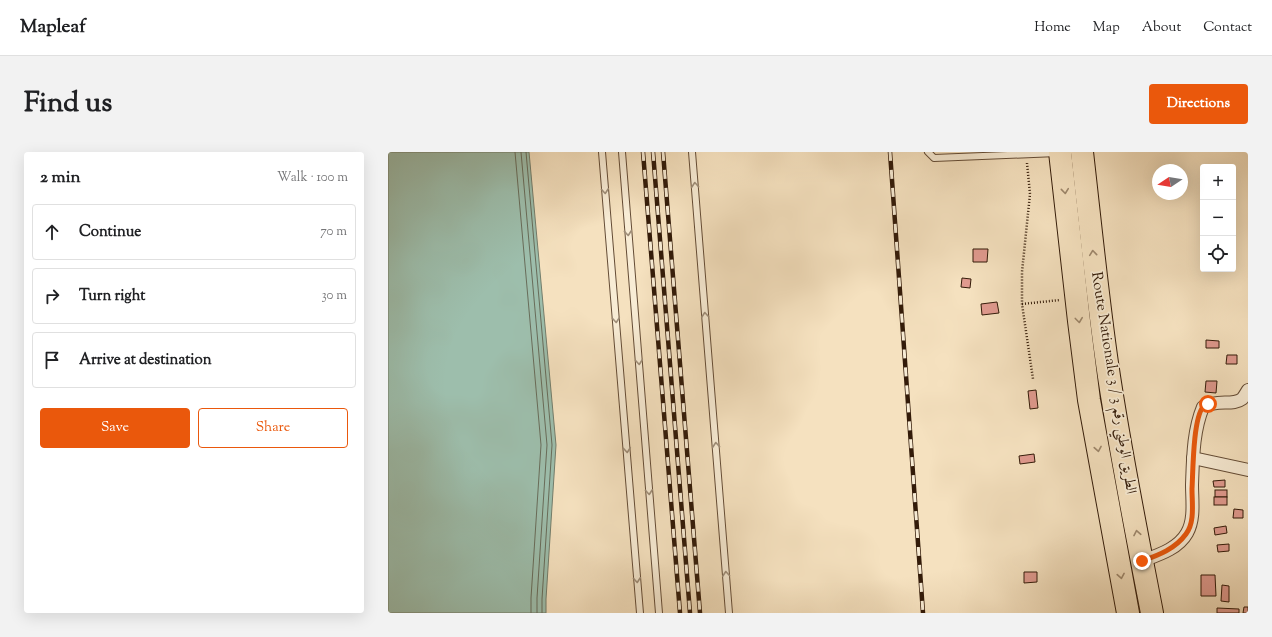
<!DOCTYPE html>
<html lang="en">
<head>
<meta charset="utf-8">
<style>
  :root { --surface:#fff; --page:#f2f2f2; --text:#202124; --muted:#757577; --line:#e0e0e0; --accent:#ea580c }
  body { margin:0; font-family:"Sorts Mill Goudy",Amiri,serif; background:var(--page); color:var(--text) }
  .controls { position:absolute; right:12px; top:12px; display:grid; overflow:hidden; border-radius:4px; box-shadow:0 4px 16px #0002 }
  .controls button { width:36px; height:36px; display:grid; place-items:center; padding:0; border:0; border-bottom:1px solid var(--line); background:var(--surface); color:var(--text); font:20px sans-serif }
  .compass { position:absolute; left:764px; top:12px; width:36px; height:36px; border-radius:50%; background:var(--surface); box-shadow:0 4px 16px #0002; rotate:258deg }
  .stop { position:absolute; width:12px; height:12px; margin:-9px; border:3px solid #ea580c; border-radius:50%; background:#fff }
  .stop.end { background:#ea580c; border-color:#fff; box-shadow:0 1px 4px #0008 }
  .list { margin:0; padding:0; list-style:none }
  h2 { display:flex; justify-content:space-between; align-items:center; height:52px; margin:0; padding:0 16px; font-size:17px }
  h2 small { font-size:13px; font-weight:400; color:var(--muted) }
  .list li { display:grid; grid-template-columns:26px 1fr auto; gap:12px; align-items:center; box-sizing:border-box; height:56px; margin:0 8px 8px; padding:0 8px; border:1px solid var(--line); border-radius:4px }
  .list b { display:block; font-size:15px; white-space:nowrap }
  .list em { font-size:13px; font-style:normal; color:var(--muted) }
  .actions { display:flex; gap:8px; padding:12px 16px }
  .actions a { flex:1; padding:9px 0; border:1px solid var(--accent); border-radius:4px; text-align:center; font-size:14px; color:var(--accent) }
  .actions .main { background:var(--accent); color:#fff }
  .icon { flex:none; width:22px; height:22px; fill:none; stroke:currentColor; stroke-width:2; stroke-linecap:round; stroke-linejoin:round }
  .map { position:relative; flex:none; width:860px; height:461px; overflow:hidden; border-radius:4px }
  header { display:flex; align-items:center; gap:24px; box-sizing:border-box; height:56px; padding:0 20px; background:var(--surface); border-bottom:1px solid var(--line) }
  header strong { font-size:19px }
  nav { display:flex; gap:22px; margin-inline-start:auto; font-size:14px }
  .intro { display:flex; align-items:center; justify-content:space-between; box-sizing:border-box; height:96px; padding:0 24px }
  h1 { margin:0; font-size:28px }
  .button { padding:10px 18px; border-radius:4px; background:var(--accent); color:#fff; font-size:14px; font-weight:700 }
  main { display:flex; gap:24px; padding:0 24px }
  aside { flex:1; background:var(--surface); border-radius:4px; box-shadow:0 4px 16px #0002 }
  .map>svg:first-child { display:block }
  .water { fill:#9dbeac; stroke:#737d6b }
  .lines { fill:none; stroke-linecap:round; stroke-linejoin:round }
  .shore { stroke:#686c5a; stroke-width:1 }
  .building { fill:#e09a8f; stroke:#331b09 }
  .lane-casing { stroke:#644c36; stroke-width:8 }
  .street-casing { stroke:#644c36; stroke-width:14 }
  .highway-casing { stroke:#331b09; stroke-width:24 }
  .path { stroke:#331b09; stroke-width:2.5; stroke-dasharray:1 2; stroke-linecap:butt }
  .lane { stroke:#f8ecd5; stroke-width:6 }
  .street { stroke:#f8ecd5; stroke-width:12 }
  .highway { stroke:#f5e1bf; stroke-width:22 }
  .rail-casing { stroke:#331b09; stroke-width:4.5 }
  .rail { stroke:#f8ecd5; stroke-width:3; stroke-dasharray:9; stroke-linecap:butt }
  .oneway { stroke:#9f8e79 }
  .oneway2 { stroke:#9e886d }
  .route { stroke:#ea580c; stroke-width:5 }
  .labels { text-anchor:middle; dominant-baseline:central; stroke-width:3.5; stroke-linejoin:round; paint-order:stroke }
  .street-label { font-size:15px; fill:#331b09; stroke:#f8ecd5 }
</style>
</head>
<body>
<header>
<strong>Mapleaf</strong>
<nav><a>Home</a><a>Map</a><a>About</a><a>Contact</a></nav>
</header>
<div class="intro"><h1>Find us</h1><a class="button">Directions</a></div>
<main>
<aside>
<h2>2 min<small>Walk · 100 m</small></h2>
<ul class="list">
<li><svg class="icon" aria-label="ahead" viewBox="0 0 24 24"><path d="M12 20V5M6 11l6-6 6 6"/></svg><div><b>Continue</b></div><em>70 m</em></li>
<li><svg class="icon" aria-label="right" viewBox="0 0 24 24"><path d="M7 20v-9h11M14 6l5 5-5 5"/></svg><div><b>Turn right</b></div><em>30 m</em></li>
<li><svg class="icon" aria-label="arrive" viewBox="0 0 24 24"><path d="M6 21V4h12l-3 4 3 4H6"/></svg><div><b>Arrive at destination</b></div></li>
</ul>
<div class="actions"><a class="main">Save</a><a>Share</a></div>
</aside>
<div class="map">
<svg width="860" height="461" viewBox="0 0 860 461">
  <rect width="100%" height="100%" fill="#f5e1bf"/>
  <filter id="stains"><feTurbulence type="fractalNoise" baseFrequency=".005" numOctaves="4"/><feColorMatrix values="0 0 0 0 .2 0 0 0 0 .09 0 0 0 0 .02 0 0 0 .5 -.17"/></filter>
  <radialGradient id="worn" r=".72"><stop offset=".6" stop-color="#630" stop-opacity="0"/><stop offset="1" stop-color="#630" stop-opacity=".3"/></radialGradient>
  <!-- water -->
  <path class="water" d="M0,0H141L168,293L158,447V461H0Z"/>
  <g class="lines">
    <!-- shore -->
    <g class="shore">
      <path d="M127,0L153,293L143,446V461"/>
      <path d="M133,0L159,293L149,446V461"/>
      <path d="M138,0L164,293L154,447V461"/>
    </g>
  </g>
  <!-- building -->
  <g class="building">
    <path d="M585,97H600L599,110H585Z"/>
    <path d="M574,126L583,127L582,136L573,135Z"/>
    <path d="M609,150L611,161L594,163L593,152Z"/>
    <path d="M818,188L831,189V196H818Z"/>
    <path d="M839,203H849V212H838Z"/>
    <path d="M818,229H829L828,241L817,240Z"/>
    <path d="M648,238L650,256L642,257L640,239Z"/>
    <path d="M646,302L647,310L632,312L631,304Z"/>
    <path d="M837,328V335H826L825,329Z"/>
    <rect x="827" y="338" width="12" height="7"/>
    <rect x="826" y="345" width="13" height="8"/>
    <path d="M846,357L855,358V366H845Z"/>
    <path d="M838,374L839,381L827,383L826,376Z"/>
    <path d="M841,392V399L830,400L829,393Z"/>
    <path d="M636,420H649V430L636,431Z"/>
    <path d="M813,423H827L828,444H813Z"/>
    <path d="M834,433L841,434V450L833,449Z"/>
    <path d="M856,455H860V461H855Z"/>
    <path d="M829,456L851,457V461H829Z"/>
  </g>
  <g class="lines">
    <defs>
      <g id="lane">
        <path d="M214,0L252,461"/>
        <path d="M234,0L271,461"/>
        <path d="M304,0L341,461"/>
        <path d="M540,0L546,6L669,1"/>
      </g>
      <g id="street">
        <path d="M805,306L860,318"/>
        <path d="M754,409C770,403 790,397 799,381C807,367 804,348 804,333C805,307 805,279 815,255C829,247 845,254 854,247C856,245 858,241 860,238"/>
      </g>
      <g id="highway">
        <path d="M672,0L691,169L701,248L740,461"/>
        <path d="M694,0C702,70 709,141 719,211C731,294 748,378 764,461"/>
      </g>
    </defs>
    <!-- lane casing -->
    <use href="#lane" class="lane-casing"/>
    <!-- street casing -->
    <use href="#street" class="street-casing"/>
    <!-- highway casing -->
    <use href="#highway" class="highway-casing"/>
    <!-- path -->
    <g class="path">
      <path d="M639,11L642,42L634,120V152L645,227"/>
      <path d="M634,152L672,148"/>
    </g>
    <!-- lane -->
    <use href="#lane" class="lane"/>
    <!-- street -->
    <use href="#street" class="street"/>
    <!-- highway -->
    <use href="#highway" class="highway"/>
    <defs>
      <g id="rail">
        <path d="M255,0L292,461"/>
        <path d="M265,0L302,461"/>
        <path d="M275,0L312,461"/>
        <path d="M502,0L535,461"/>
      </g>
    </defs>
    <!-- rail casing -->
    <use href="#rail" class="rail-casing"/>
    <!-- rail -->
    <use href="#rail" class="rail"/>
  </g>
  <!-- one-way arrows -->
  <defs><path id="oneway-chevron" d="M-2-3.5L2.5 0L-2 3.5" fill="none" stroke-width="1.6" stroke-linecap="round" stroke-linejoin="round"/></defs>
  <g class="oneway">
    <use href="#oneway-chevron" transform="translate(307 33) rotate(-95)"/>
    <use href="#oneway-chevron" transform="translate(217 39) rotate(85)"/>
    <use href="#oneway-chevron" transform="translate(240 81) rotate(85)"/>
    <use href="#oneway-chevron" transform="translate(317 163) rotate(-95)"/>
    <use href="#oneway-chevron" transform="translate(228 168) rotate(85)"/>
    <use href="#oneway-chevron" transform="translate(251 210) rotate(85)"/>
    <use href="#oneway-chevron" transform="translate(328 293) rotate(-95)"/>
    <use href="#oneway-chevron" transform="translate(239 298) rotate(85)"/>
    <use href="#oneway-chevron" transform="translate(261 340) rotate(85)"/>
    <use href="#oneway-chevron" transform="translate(338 422) rotate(-95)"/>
    <use href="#oneway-chevron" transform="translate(249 428) rotate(85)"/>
  </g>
  <g class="oneway2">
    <use href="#oneway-chevron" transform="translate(677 39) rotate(84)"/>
    <use href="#oneway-chevron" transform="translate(705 101) rotate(-96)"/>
    <use href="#oneway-chevron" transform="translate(691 168) rotate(83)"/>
    <use href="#oneway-chevron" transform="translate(710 297) rotate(80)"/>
    <use href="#oneway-chevron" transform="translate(749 381) rotate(-101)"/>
    <use href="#oneway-chevron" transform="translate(733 424) rotate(80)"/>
  </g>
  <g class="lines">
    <!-- route -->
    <path class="route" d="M754,409C771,403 787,397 798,382C807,370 804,352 804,337C805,320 805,267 815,255C816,255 820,252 820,252"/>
  </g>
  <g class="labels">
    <!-- street labels -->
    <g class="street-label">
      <text transform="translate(725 231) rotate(81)">Route Nationale 3 / الطريق الوطني رقم 3</text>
    </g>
  </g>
  <rect width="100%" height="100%" filter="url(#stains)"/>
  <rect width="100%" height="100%" fill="url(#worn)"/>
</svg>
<div class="controls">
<button>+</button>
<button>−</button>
<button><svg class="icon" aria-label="locate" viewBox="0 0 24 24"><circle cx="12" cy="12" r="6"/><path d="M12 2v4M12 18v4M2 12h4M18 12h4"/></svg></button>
</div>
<svg class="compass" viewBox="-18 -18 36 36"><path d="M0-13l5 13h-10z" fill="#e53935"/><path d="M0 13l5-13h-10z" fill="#757577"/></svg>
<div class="stop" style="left:820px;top:252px"></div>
<div class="stop end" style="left:754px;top:409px"></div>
</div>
</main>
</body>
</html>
